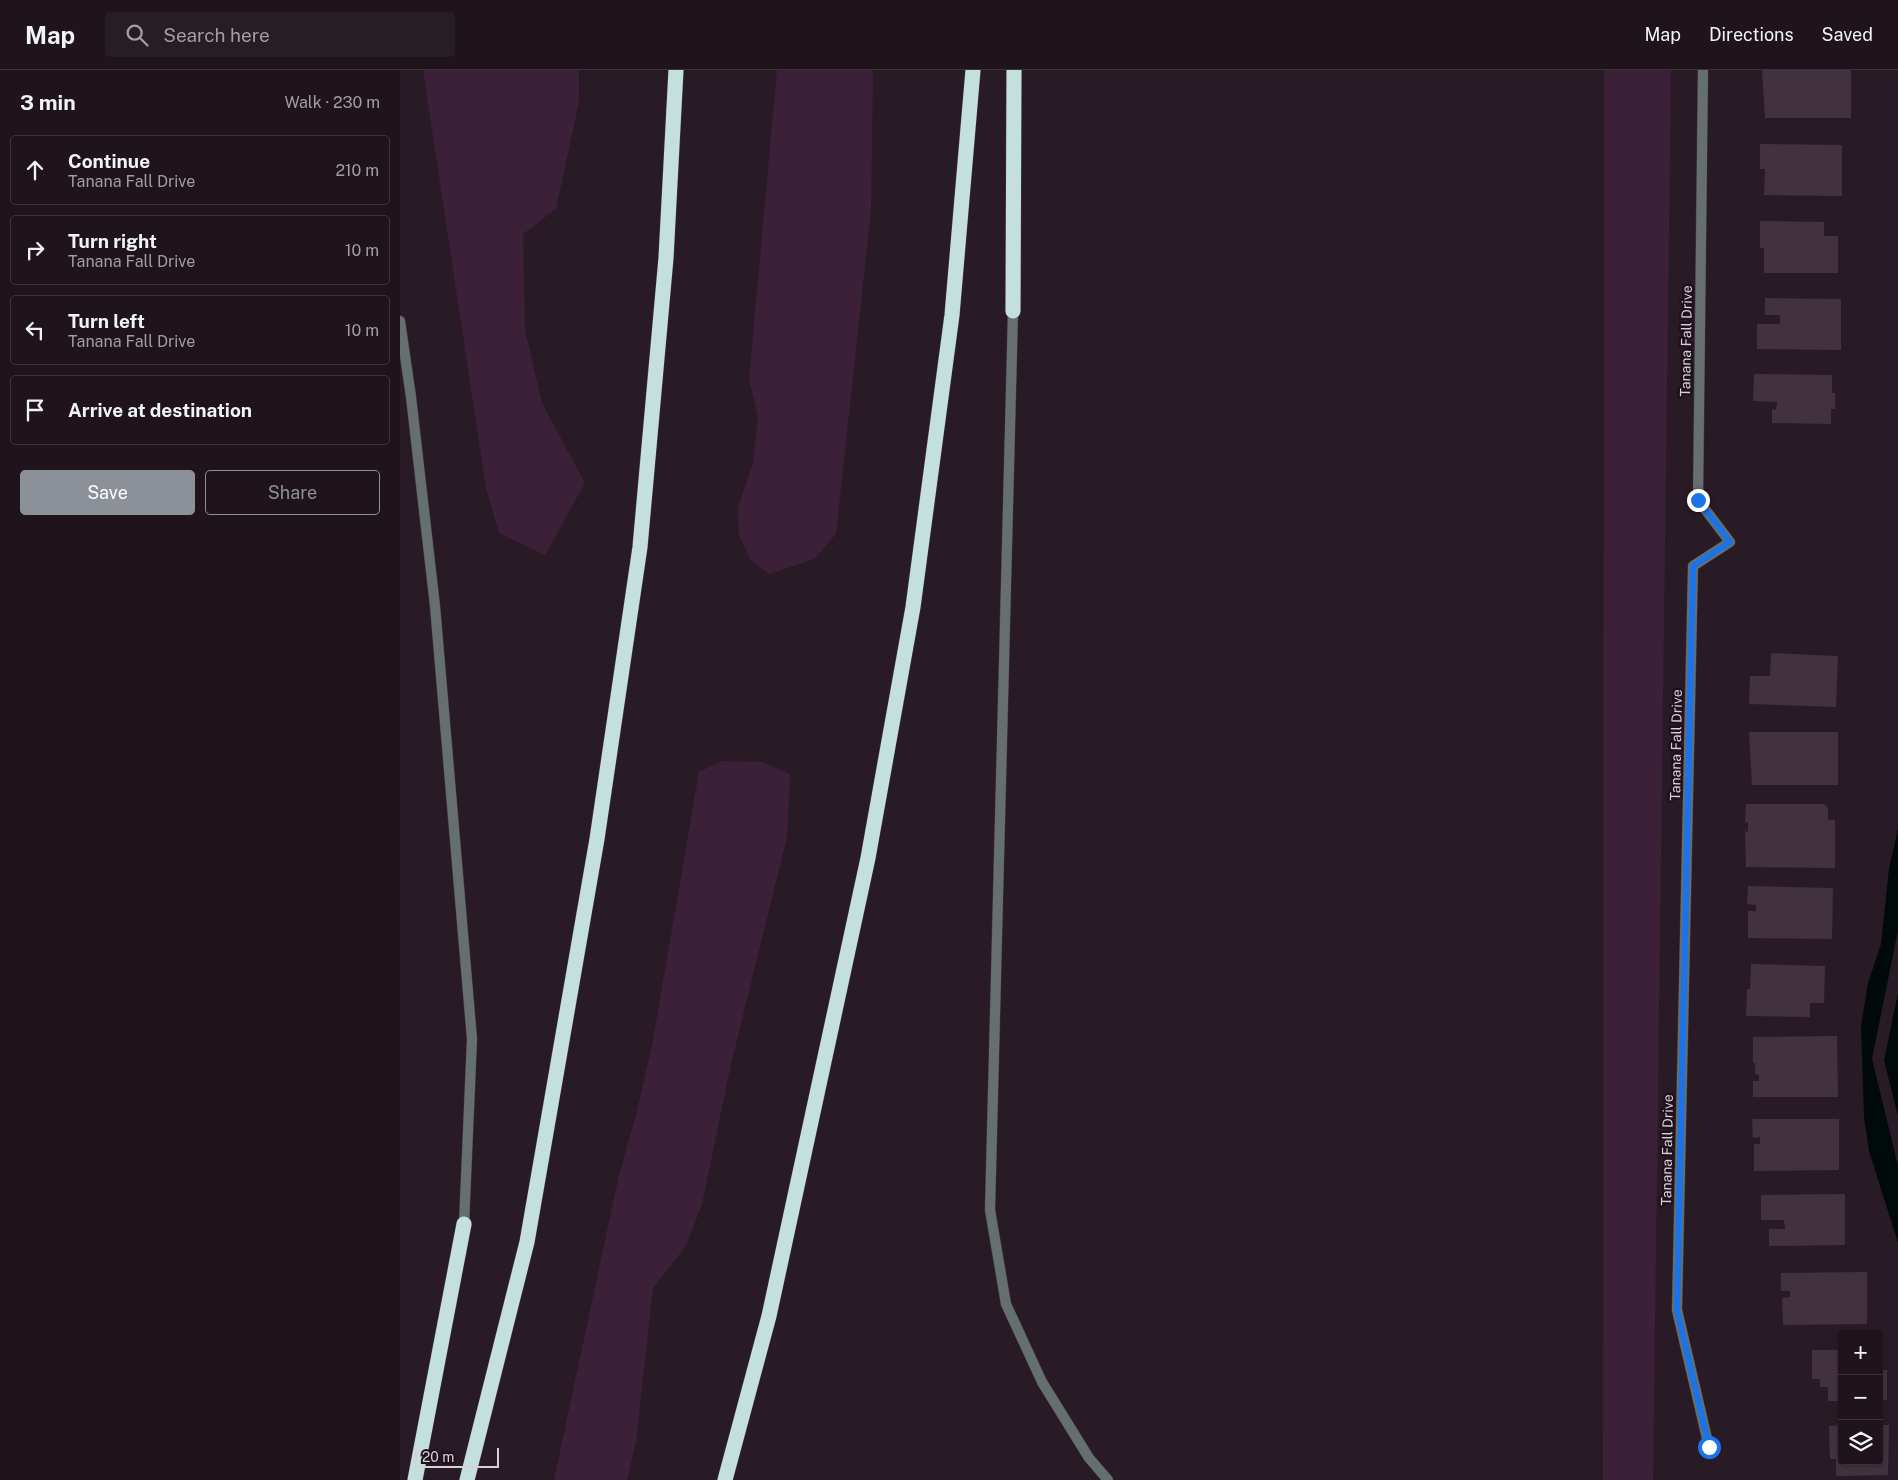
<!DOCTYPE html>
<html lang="en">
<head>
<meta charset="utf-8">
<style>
  :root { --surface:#1f141c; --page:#271d25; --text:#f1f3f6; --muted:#a19ea3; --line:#3c333b; --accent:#8c9099 }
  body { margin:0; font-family:"Public Sans",sans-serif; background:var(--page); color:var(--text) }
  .controls { position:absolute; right:15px; bottom:15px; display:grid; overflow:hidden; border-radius:5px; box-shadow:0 1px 4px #0004 }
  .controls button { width:45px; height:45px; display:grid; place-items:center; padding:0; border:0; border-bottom:1px solid var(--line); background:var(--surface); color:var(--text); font:25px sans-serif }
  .scale { position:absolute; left:15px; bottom:12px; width:84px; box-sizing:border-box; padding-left:5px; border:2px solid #dad0d8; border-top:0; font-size:14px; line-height:18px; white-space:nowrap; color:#dad0d8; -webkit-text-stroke:4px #1f121d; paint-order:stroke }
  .stop { position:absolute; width:15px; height:15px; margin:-11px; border:4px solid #1a73e8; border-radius:50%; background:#fff }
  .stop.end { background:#1a73e8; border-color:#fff; box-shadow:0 1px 5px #0008 }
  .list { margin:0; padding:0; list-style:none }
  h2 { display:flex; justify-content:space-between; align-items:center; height:65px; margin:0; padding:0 20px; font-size:21px }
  h2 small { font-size:16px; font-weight:400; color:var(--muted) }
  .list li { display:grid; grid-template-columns:32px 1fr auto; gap:15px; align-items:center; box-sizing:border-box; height:70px; margin:0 10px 10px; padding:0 10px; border:1px solid var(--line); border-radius:5px }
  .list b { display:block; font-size:19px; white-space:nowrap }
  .list p { margin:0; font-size:16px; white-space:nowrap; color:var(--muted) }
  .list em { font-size:16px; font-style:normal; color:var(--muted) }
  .actions { display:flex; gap:10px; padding:15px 20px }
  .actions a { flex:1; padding:11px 0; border:1px solid var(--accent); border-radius:5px; text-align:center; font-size:18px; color:var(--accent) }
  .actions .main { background:var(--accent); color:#fff }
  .icon { flex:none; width:28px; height:28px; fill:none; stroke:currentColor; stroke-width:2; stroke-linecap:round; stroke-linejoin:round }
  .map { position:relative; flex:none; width:1498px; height:1410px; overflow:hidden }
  header { display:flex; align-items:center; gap:30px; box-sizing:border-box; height:70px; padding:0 25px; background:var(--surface); border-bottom:1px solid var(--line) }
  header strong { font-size:24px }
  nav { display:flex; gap:28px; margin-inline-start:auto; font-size:18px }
  .search { width:350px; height:45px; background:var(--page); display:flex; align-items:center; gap:12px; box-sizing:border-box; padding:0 18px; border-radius:5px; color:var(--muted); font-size:19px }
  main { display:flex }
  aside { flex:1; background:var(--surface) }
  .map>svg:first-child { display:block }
  .green { fill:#3c2038 }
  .water { fill:#000a09 }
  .building { fill:#42323f }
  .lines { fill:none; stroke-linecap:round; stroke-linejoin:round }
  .service-casing { stroke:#453842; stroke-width:11 }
  .minor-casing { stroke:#453842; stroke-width:11 }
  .motorway-casing { stroke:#453842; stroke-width:16 }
  .service { stroke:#646f6e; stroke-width:10 }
  .minor { stroke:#646f6e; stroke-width:10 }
  .motorway { stroke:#c4e0dd; stroke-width:15 }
  .route { stroke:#1a73e8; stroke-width:6 }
  .labels { text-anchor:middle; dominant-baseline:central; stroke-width:5; stroke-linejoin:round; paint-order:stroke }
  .street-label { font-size:14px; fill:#dad0d8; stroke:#1f121d }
</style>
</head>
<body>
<header>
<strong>Map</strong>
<div class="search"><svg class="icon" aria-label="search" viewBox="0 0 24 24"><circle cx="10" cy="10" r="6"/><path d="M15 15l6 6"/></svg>Search here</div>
<nav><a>Map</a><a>Directions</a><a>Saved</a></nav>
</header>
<main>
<aside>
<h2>3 min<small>Walk · 230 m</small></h2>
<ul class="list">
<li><svg class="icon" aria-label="ahead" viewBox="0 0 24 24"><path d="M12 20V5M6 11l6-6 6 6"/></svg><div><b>Continue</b><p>Tanana Fall Drive</p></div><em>210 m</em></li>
<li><svg class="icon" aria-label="right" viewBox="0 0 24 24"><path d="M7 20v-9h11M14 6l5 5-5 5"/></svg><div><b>Turn right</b><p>Tanana Fall Drive</p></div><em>10 m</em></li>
<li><svg class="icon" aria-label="left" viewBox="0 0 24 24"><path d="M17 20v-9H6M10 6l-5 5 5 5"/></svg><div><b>Turn left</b><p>Tanana Fall Drive</p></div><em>10 m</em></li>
<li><svg class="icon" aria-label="arrive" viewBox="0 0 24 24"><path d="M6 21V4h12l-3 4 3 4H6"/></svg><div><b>Arrive at destination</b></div></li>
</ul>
<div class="actions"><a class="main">Save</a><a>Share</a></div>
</aside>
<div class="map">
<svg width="1498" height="1410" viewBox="0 0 1498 1410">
  <rect width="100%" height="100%" fill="#291b26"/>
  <!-- green -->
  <g class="green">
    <path d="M23,0H179V32L156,139L123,164L125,260L142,333L185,413L145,485L99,463L86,418Z"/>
    <path d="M377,0H473L471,140L436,464L414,489L369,504L350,489L339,465L338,437L353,393L358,347L349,309Z"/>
    <path d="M1204,0H1271L1253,1410H1203Z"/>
    <path d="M322,691L362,692L390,704L387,767L331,994L302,1134L286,1176L253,1218L236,1371L227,1410H154L219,1105L236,1045L252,976L299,702Z"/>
  </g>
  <!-- water -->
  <g class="water">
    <path d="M1498,759V860L1472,989L1498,1096V1173L1469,1081L1464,1048L1461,956L1468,913L1481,874L1489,798Z"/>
    <path d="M1498,923V1046L1484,990Z"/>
  </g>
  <!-- building -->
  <g class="building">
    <path d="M1362,0H1451V48H1365Z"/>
    <path d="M1360,74L1442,75V126L1364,125L1365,99H1360Z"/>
    <path d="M1360,151L1424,152V166H1438V203H1364V178H1360Z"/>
    <path d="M1365,228L1441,229V280L1357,279V254H1380V245H1365Z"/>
    <path d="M1354,304L1432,305V323H1435V339H1431V354L1372,353V339L1376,340L1377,332L1353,331Z"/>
    <path d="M1371,583L1438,586L1436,637L1349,634L1350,606H1370Z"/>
    <path d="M1349,662H1438V715H1352Z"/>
    <path d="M1346,734H1424L1428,738V750H1435V798L1346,797L1345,761L1348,762V752L1345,753Z"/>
    <path d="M1348,816L1433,818L1432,869L1348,868V841H1356V835L1347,834Z"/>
    <path d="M1351,894L1425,896L1424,933H1410V947L1346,946L1347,919H1350Z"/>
    <path d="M1437,966L1438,1027H1353V1011H1359V1005L1355,1004V993H1353V967Z"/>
    <path d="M1352,1049H1439V1100L1354,1101V1074H1360V1067L1353,1068Z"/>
    <path d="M1445,1124V1175L1369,1176V1159H1385L1384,1150H1361V1125Z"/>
    <path d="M1467,1202V1254L1383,1255L1382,1228L1390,1227V1221H1381V1203Z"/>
    <path d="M1412,1280H1442V1331H1428V1317H1420V1309H1412Z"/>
    <rect x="1479" y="1300" width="8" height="30"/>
    <path d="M1442,1355V1391H1479V1355H1489L1488,1405L1436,1406V1389H1430L1429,1356Z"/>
  </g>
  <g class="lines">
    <defs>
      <g id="service">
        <path d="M613,241L590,1140L606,1234L642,1312L689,1388L708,1410"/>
        <path d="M0,251L11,327L35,536L72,969L64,1154"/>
      </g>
      <path id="minor" d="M1303,0L1298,430L1330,472L1293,496L1277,1240L1309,1377"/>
      <g id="motorway">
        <path d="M613,241L614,0"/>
        <path d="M15,1410L64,1154"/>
        <path d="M67,1410L127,1172L197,769L240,477L266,188L276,0"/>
        <path d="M325,1410L369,1246L468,788L513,537L552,245L573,0"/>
      </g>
    </defs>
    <!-- service casing -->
    <use href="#service" class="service-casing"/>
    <!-- minor casing -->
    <use href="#minor" class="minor-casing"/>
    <!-- motorway casing -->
    <use href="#motorway" class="motorway-casing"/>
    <!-- service -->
    <use href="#service" class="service"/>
    <!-- minor -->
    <use href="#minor" class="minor"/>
    <!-- motorway -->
    <use href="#motorway" class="motorway"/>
  </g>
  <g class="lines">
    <!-- route -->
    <path class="route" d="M1298,430L1330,472L1293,496L1277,1240L1309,1377"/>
  </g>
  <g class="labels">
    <!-- street labels -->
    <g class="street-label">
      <text transform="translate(1286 271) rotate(-89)">Tanana Fall Drive</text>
      <text transform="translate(1276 675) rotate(-89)">Tanana Fall Drive</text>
      <text transform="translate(1267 1080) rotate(-89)">Tanana Fall Drive</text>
    </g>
  </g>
</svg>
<div class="controls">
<button>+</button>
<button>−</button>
<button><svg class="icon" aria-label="layers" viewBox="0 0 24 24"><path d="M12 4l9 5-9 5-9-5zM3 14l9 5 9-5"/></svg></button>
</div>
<div class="scale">20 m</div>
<div class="stop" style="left:1309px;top:1377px"></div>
<div class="stop end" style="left:1298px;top:430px"></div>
</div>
</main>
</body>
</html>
